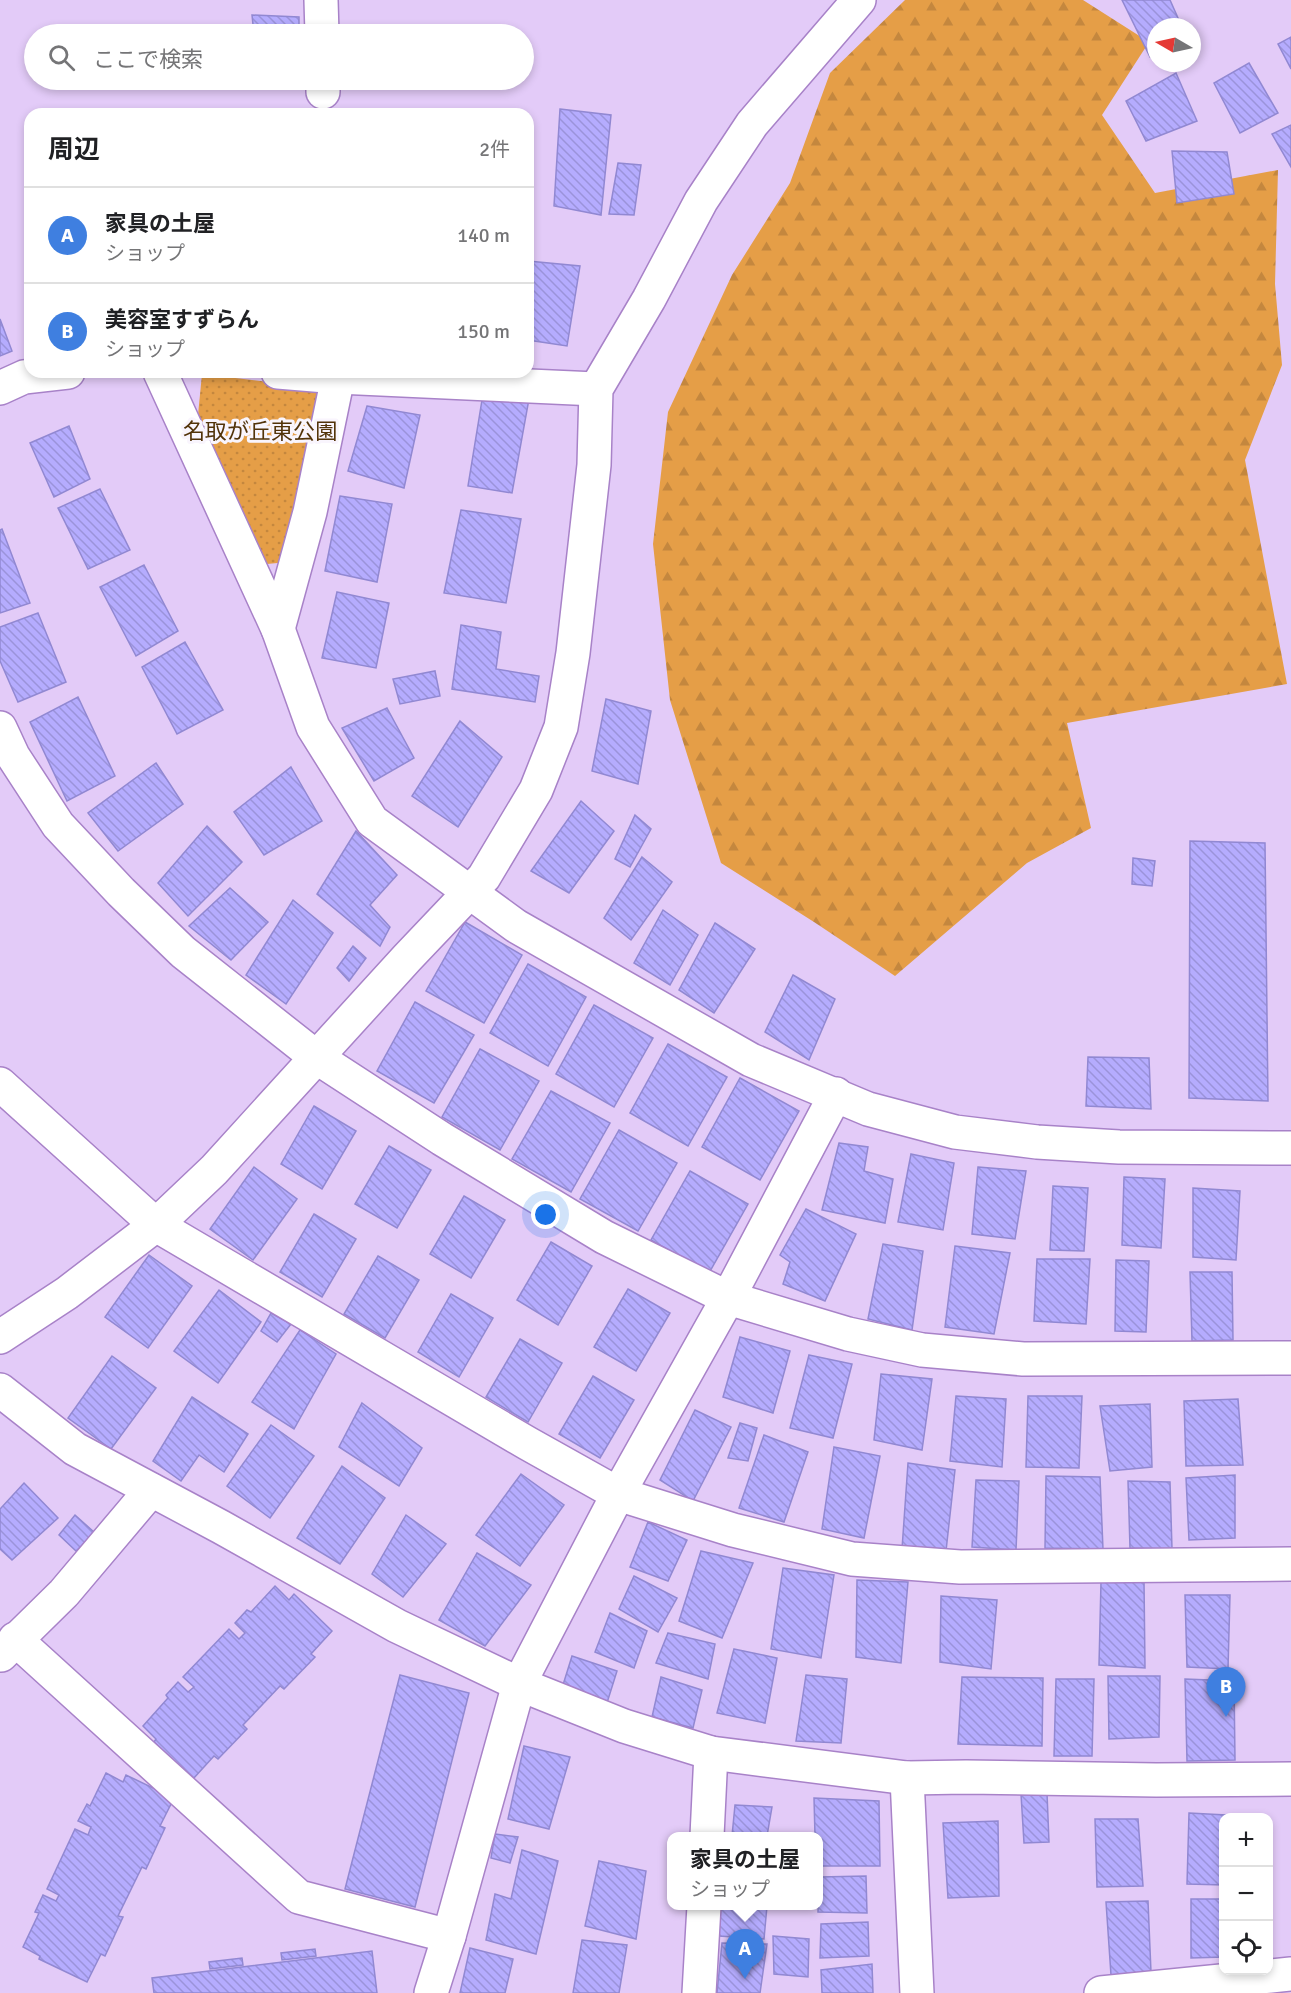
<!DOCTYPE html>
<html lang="ja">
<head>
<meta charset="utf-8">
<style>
  :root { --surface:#fff; --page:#f6f6f6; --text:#202124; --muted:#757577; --line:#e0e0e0; --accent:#db2777 }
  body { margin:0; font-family:Signika,"Noto Sans JP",sans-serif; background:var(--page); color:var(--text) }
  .controls { position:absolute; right:18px; bottom:18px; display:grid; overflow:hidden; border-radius:12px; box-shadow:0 3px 9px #0003 }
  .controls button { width:54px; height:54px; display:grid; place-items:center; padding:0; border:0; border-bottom:2px solid var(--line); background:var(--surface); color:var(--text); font:30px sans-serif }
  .compass { position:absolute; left:1147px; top:18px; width:54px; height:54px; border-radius:50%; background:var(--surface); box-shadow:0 3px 9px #0003; rotate:279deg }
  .you { position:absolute; left:546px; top:1215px; width:21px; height:21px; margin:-15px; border:4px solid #fff; border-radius:50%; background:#1a73e8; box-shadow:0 0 0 9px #1a73e833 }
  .badge { display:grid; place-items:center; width:39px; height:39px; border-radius:50%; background:var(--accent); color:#fff; font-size:20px; font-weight:700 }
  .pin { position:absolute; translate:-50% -50px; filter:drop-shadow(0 2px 3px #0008) }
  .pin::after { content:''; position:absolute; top:32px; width:21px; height:18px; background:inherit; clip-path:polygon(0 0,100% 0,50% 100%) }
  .popup { position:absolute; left:667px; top:1832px; width:156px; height:78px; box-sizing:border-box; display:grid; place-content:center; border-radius:12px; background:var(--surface); filter:drop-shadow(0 2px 4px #0005); font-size:20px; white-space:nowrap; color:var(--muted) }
  .popup b { font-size:22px; color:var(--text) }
  .popup::after { content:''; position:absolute; left:50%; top:100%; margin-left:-12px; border:12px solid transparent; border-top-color:var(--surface) }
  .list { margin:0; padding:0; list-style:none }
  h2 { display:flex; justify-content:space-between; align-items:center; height:78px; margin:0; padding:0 24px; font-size:26px }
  h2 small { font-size:20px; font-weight:400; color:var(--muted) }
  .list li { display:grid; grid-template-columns:39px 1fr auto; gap:18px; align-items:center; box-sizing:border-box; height:96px; padding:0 24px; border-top:2px solid var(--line) }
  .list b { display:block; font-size:22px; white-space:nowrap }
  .list p { margin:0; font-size:20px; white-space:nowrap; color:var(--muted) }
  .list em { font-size:20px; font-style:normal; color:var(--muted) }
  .icon { flex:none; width:33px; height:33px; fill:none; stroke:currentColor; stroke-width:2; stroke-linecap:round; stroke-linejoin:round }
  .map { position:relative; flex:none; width:1291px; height:1993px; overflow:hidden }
  .search { position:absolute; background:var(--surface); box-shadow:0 3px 9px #0003; left:24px; top:24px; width:510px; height:66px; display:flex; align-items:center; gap:15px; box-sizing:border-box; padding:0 21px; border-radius:33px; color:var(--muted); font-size:22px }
  .panel { position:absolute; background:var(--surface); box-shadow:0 3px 9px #0003; left:24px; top:108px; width:510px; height:270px; border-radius:18px }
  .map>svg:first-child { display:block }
  .green { fill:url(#green-dots) }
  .forest { fill:url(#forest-firs) }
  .building { fill:url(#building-back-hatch); stroke:#9188d2; stroke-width:1.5 }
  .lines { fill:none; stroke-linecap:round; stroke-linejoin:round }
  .street-casing { stroke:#a882c8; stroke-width:36 }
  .street { stroke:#fff; stroke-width:33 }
  .labels { text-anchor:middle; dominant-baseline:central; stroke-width:6; stroke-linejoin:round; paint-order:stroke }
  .park-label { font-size:22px; fill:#523309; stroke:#f9f5fd }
</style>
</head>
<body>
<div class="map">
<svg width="1291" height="1993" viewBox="0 0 1291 1993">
  <defs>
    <pattern id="green-dots" width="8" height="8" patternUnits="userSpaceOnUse" patternTransform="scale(1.5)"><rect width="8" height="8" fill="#e59e47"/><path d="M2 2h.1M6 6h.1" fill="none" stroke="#c4873e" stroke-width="1.8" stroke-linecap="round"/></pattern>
    <pattern id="forest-firs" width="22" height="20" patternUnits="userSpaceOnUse" patternTransform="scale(1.5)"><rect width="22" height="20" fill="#e59e47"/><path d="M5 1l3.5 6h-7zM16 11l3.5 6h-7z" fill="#c4873e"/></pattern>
    <pattern id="building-back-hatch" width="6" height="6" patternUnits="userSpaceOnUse" patternTransform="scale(1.5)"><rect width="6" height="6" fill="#b5acfe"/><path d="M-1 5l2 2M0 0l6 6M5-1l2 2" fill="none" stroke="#9b93da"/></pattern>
  </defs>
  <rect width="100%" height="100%" fill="#e3cbf8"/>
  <!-- green -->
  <path class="green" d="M202,374L318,388L288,562L267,564L198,415Z"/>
  <!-- forest -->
  <path class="forest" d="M905,0H1083L1149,42L1102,115L1155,193L1278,170L1275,284L1282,365L1245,460L1287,684L1067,723L1091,828L1027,863L895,976L814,922L721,863L670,700L653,544L668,412L732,275L790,183L830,73Z"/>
  <!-- building -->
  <g class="building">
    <path d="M1122,0H1170L1182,27H1156V53L1150,57Z"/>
    <path d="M252,15L299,17V34H254Z"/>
    <path d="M1291,37V69L1278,44Z"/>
    <path d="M1249,63L1278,113L1240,133L1214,83Z"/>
    <path d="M1176,73L1197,121L1146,141L1126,101Z"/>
    <path d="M259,80H300V84L260,85Z"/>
    <path d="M560,109L611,115L601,215L554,206Z"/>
    <path d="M1291,125V167L1272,134Z"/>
    <path d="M1172,151L1227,152L1234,194L1177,203Z"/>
    <path d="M618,163L641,165L634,215L609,214Z"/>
    <path d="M528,261L580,266L567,346L528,340Z"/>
    <path d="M0,319L12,351L0,356Z"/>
    <path d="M483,394L529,399L512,493L468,486Z"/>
    <path d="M367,406L420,415L404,488L348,471Z"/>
    <path d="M69,426L90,479L54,497L30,443Z"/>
    <path d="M100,489L130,550L88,569L58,508Z"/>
    <path d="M340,496L392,504L377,582L325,571Z"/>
    <path d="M461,510L521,519L506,603L444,593Z"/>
    <path d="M2,529L30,603L0,613V530Z"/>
    <path d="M144,565L178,631L136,656L100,587Z"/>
    <path d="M337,592L389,603L376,668L322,658Z"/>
    <path d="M38,613L66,682L18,702L0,661V627Z"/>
    <path d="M461,625L501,632L496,669L539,676L535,702L452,689Z"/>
    <path d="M185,642L223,710L177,734L142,667Z"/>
    <path d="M435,671L440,696L400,704L393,679Z"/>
    <path d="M78,697L115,776L67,801L30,722Z"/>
    <path d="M606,699L651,711L638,784L592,771Z"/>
    <path d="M387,708L414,758L374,781L342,728Z"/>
    <path d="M460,721L502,757L458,827L412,796Z"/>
    <path d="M156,763L183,804L118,851L88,813Z"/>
    <path d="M291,767L322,821L264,855L234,812Z"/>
    <path d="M581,801L614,831L569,893L531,871Z"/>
    <path d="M635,815L651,829L630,867L615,859Z"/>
    <path d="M207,826L242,862L188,916L158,883Z"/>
    <path d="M356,831L397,875L370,905L390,927L380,946L317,894Z"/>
    <path d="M1190,841L1265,843L1268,1101L1189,1098Z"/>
    <path d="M642,857L672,882L631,940L604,918Z"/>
    <path d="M1133,858L1155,861L1152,886L1132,884Z"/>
    <path d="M230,888L268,922L231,960L189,926Z"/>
    <path d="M293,900L333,933L286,1004L246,975Z"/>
    <path d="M663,910L698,935L670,985L634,963Z"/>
    <path d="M465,922L522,955L484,1023L426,991Z"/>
    <path d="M715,923L755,949L714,1013L679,990Z"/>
    <path d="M353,946L366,958L349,981L337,968Z"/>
    <path d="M528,964L586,997L548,1066L490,1033Z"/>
    <path d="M793,975L835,999L809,1060L765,1032Z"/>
    <path d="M415,1002L474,1035L434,1103L377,1071Z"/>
    <path d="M594,1005L653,1038L614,1107L556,1074Z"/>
    <path d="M668,1044L727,1077L688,1146L630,1113Z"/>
    <path d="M480,1049L539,1081L500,1150L442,1117Z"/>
    <path d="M1088,1057L1149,1058L1151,1109L1086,1106Z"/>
    <path d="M740,1078L799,1111L760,1180L702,1147Z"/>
    <path d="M551,1091L610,1123L571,1192L512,1159Z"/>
    <path d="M314,1106L356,1131L322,1189L281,1164Z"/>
    <path d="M619,1130L677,1163L638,1231L580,1199Z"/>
    <path d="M839,1143L868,1147L864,1171L893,1179L885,1223L822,1210Z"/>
    <path d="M389,1146L431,1170L397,1228L355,1204Z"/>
    <path d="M911,1154L954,1163L943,1230L898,1222Z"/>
    <path d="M254,1167L297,1199L253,1260L210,1229Z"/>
    <path d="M978,1167L1026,1171L1015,1239L972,1234Z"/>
    <path d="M690,1171L748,1204L709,1273L651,1240Z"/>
    <path d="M1124,1177L1165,1179L1161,1248L1122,1245Z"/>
    <path d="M1053,1186L1088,1188L1084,1251L1050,1250Z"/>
    <path d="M1193,1188L1240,1191L1236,1260L1193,1257Z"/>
    <path d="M464,1196L505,1220L471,1278L430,1254Z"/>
    <path d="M806,1209L856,1234L825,1301L783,1284L790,1262L780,1255Z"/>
    <path d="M314,1214L356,1239L322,1297L280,1272Z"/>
    <path d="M551,1242L592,1266L558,1325L517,1300Z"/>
    <path d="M883,1244L923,1251L912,1330L868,1319Z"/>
    <path d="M955,1246L1010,1253L994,1334L945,1327Z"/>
    <path d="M149,1255L192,1286L148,1348L105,1317Z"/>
    <path d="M378,1256L419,1280L385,1338L344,1314Z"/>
    <path d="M1037,1259H1090L1086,1324L1034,1321Z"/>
    <path d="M1116,1260L1149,1261L1146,1332L1115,1331Z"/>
    <path d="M1190,1272H1232L1233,1340L1192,1341Z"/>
    <path d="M628,1289L670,1313L636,1371L594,1347Z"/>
    <path d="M219,1290L261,1322L218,1383L174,1351Z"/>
    <path d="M451,1294L493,1318L459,1377L418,1352Z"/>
    <path d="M271,1313L291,1324L277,1342L261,1331Z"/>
    <path d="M300,1330L336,1354L294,1429L252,1402Z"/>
    <path d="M740,1337L790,1351L773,1413L723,1397Z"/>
    <path d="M520,1339L562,1363L528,1422L486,1397Z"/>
    <path d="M809,1355L852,1364L833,1438L790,1428Z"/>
    <path d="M112,1356L156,1388L111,1449L68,1418Z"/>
    <path d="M881,1374L932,1379L922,1450L874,1440Z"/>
    <path d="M593,1376L634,1400L600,1458L559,1434Z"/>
    <path d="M956,1396L1006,1399L1002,1467L950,1461Z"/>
    <path d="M1028,1396H1082L1079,1468L1026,1467Z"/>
    <path d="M192,1397L248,1434L224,1472L199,1455L181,1481L153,1461Z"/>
    <path d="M1238,1399L1243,1465L1186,1466L1184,1401Z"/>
    <path d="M362,1403L422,1448L399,1486L339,1447Z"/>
    <path d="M1150,1404L1152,1467L1110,1471L1100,1406Z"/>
    <path d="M695,1410L731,1427L693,1501L660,1480Z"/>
    <path d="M740,1423L757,1428L748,1461L728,1458Z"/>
    <path d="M271,1425L314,1456L270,1518L227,1486Z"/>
    <path d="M764,1435L808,1452L784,1522L739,1508Z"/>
    <path d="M834,1447L880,1456L864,1538L822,1529Z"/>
    <path d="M908,1463L955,1470L946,1551L902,1549Z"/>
    <path d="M342,1466L385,1498L340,1564L297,1538Z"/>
    <path d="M521,1474L564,1505L520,1566L476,1535Z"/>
    <path d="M1235,1475V1538L1189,1540L1186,1478Z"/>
    <path d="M1046,1476L1100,1477L1103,1549L1045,1548Z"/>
    <path d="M976,1480L1019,1481L1016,1550L972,1547Z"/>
    <path d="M1128,1481L1170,1482L1172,1549L1130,1548Z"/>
    <path d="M24,1483L58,1518L12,1560L0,1549V1509Z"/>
    <path d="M75,1515L95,1533L76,1551L59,1535Z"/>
    <path d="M406,1515L446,1544L403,1597L372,1574Z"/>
    <path d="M648,1522L687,1540L668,1581L630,1567Z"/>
    <path d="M701,1551L753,1563L722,1638L679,1621Z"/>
    <path d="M477,1553L531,1585L485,1646L439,1620Z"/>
    <path d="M783,1568L834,1575L821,1658L771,1649Z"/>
    <path d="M634,1576L677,1598L658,1632L619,1609Z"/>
    <path d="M857,1580L908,1582L901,1663L856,1657Z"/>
    <path d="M1144,1581L1145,1668L1099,1665L1101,1582Z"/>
    <path d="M275,1586L289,1600L294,1594L332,1631L311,1654L315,1657L284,1689L280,1686L243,1725L247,1729L218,1759L214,1756L193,1779L154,1742L156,1739L143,1726L168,1698L166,1695L178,1682L188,1692L194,1687L183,1677L229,1629L239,1639L245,1633L235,1623L247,1610L251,1612Z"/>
    <path d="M1185,1595H1230L1228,1669L1187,1667Z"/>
    <path d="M941,1596L997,1600L991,1669L940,1662Z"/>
    <path d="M610,1613L647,1631L634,1668L595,1652Z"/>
    <path d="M668,1633L715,1644L708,1679L656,1663Z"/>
    <path d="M734,1649L777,1658L765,1723L717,1713Z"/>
    <path d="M572,1656L617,1671L606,1706L562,1688Z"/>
    <path d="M400,1675L469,1693L415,1907L345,1889Z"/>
    <path d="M806,1675L847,1679L841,1743L796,1741Z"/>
    <path d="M1108,1676H1160L1159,1737L1109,1739Z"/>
    <path d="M661,1677L702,1690L693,1728L652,1717Z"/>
    <path d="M962,1677L1043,1678L1042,1746L958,1744Z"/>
    <path d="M1056,1679H1094L1092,1756H1054Z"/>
    <path d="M1185,1679L1234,1681L1235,1760L1187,1761Z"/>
    <path d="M524,1746L570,1757L549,1829L508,1819Z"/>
    <path d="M106,1773L123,1782L126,1775L174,1798L160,1826L165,1828L146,1869L142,1867L118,1916L123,1917L105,1956L101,1954L87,1982L39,1959L40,1956L23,1947L39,1913L35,1912L43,1895L56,1901L59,1895L47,1889L75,1829L88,1835L91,1827L78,1821L87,1804L90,1806Z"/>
    <path d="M1047,1793L1049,1842L1024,1843L1021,1794Z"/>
    <path d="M814,1798L879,1801L880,1866H819V1836H815Z"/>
    <path d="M735,1805L772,1807L767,1836H732Z"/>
    <path d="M1189,1813L1226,1815V1818H1224V1885L1187,1884Z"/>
    <path d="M1095,1819H1138L1143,1886L1097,1887Z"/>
    <path d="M998,1821L999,1896L948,1898L943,1823Z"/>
    <path d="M495,1834L518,1837L510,1863L491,1858Z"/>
    <path d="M522,1850L558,1861L536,1954L486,1940L495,1894L511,1899Z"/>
    <path d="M599,1861L646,1871L636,1939L585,1926Z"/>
    <path d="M866,1876L867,1913L818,1912L819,1877Z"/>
    <path d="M1191,1899H1224V1957L1191,1958Z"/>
    <path d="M1148,1901L1151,1972L1111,1975L1106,1902Z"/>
    <path d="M720,1906H767L764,1939L719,1936Z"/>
    <path d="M868,1922L869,1956L820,1958L821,1924Z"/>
    <path d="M773,1936L809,1939L808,1977L774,1974Z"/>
    <path d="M582,1940L627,1945L619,1993H573Z"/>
    <path d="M722,1943L767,1944L760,1993H717Z"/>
    <path d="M470,1948L513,1959L505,1993H460Z"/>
    <path d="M315,1949L316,1956L282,1960L281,1953Z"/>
    <path d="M372,1951L377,1993H154L152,1978Z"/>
    <path d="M242,1958L243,1965L210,1969L209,1962Z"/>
    <path d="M872,1964L873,1993H822L821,1970Z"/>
  </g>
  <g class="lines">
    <defs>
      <g id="street">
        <path d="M321,0L322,34"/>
        <path d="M323,80V92"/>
        <path d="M160,372L278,629L313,727L372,821L516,926L751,1060L868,1109L955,1132L1037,1142L1119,1147L1291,1148"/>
        <path d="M278,372L338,377L596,389"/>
        <path d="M0,388L24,377L68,372"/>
        <path d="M278,629L310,512L338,377"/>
        <path d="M0,728L13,756L58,825L121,892L183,952L316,1057L442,1139L604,1237L728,1298L848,1334L922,1350L1023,1359L1291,1358"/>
        <path d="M0,1084L156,1225L527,1443L618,1494L733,1530L852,1559L960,1567L1291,1564"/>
        <path d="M0,1337L67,1293L156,1225L214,1170L407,958L484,877L536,790L561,727L573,653L594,465L596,389L649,299L701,201L752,124L859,0"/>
        <path d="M0,1390L75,1449L221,1527L397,1626L519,1684L624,1726L711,1753L907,1778L966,1777L1156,1780L1291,1779"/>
        <path d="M15,1639L299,1897L449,1936"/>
        <path d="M1,1655L64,1593L151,1490"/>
        <path d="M907,1778L917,1993"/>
        <path d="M707,1836L711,1753"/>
        <path d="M431,1993L449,1936L519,1684L618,1494L728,1298L836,1094"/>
        <path d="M699,1993L704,1906"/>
        <path d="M1101,1993L1291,1974"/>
      </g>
    </defs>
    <!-- street casing -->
    <use href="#street" class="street-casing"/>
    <!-- street -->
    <use href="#street" class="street"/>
  </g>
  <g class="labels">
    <!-- park labels -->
    <g class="park-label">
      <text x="260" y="431">名取が丘東公園</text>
    </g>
  </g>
</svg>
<div class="controls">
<button>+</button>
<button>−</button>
<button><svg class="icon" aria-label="locate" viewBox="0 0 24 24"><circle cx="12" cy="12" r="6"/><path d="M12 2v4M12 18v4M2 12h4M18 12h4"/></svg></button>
</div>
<svg class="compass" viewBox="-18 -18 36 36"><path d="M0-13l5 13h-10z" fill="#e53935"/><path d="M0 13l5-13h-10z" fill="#757577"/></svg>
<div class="you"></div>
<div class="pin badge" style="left:745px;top:1979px;background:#3f7fe0">A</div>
<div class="popup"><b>家具の土屋</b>ショップ</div>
<div class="pin badge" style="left:1226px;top:1717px;background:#3f7fe0">B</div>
<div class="search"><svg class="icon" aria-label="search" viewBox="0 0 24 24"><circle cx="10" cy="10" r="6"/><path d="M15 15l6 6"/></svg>ここで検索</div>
<section class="panel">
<h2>周辺<small>2件</small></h2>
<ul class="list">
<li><span class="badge" style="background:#3f7fe0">A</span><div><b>家具の土屋</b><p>ショップ</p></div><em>140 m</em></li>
<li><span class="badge" style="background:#3f7fe0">B</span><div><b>美容室すずらん</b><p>ショップ</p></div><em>150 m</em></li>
</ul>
</section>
</div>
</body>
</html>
